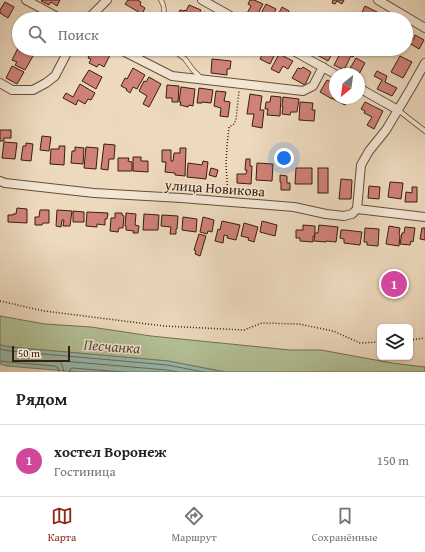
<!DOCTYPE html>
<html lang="ru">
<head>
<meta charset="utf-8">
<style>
  :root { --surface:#fff; --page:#f2f2f2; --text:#202124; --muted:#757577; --line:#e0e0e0; --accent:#8f2418 }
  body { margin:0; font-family:"Gentium Book Plus",serif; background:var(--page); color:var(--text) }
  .controls { position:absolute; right:12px; bottom:12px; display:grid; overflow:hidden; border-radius:6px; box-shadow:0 1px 3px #0004 }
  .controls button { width:36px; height:36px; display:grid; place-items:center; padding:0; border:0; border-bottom:1px solid var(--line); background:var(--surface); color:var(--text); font:20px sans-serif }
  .compass { position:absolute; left:329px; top:68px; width:36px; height:36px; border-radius:50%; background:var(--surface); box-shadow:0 1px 3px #0004; rotate:209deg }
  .scale { position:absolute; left:12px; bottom:10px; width:58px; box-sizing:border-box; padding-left:4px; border:2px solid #391f07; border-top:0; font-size:11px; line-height:14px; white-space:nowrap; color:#391f07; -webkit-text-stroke:3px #f3e6d5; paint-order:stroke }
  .you { position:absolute; left:284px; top:158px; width:14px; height:14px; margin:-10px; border:3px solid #fff; border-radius:50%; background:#1a73e8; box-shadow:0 0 0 6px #1a73e833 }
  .badge { display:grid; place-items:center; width:26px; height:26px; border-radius:50%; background:var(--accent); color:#fff; font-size:13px; font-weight:700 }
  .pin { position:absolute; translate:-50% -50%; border:2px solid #fff; box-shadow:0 1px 4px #0006 }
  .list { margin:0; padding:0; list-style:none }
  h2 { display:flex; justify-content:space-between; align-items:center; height:52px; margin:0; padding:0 16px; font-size:17px }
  h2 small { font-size:13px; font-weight:400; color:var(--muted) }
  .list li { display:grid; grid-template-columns:26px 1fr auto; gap:12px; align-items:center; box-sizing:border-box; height:72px; padding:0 16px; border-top:1px solid var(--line) }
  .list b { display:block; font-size:15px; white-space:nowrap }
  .list p { margin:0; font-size:13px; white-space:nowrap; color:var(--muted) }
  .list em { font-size:13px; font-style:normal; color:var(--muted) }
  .icon { flex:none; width:22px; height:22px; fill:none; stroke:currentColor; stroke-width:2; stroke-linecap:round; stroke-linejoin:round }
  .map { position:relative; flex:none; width:425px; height:372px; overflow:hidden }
  .search { position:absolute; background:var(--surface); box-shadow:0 1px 3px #0004; left:12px; right:12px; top:12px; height:44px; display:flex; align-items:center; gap:10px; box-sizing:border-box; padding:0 14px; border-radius:22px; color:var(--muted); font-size:15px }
  .sheet { height:124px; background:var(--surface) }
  nav { display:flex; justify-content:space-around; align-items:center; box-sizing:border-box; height:56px; border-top:1px solid var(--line); background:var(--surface); font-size:11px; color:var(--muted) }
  nav a { display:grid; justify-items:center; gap:2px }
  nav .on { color:var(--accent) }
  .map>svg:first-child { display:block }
  .green { fill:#b3c096; stroke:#76704e }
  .water { fill:#99baae; stroke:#737c6b }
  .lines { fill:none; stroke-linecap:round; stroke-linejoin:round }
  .shore { stroke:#696c5a; stroke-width:1 }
  .building { fill:#cf817a; stroke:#391f07 }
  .service-casing { stroke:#664e35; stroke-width:5.5 }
  .minor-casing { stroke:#664e35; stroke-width:10 }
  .path { stroke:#391f07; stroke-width:1.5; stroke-dasharray:1 2; stroke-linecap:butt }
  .service { stroke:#f3e6d5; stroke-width:4 }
  .minor { stroke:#f3e6d5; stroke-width:8 }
  .labels { text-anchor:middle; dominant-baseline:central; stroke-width:3; stroke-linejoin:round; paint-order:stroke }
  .street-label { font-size:14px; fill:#391f07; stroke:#f3e6d5 }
  .water-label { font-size:15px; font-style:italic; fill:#564e39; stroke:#f3e6d5 }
</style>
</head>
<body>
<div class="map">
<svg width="425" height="372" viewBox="0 0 425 372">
  <rect width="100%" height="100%" fill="#edd9be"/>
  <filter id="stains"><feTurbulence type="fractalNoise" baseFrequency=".005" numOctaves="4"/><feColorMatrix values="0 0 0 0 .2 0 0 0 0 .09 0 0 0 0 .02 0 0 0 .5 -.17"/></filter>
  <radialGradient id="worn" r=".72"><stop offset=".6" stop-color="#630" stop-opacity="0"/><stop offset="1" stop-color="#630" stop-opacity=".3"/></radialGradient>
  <!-- green -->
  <path class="green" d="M0,316L45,324L91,327L151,336L290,350H321L392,363L425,367V372H226L168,361L8,347L0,345Z"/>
  <!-- water -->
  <path class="water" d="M0,345L10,347L168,361L224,372H78L7,366L0,364Z"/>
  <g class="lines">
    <!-- shore -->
    <g class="shore">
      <path d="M0,349L10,351L167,365L204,372"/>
      <path d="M0,361L8,362L55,366L58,368L59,372"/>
      <path d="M64,372L63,368L61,363L62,361L167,370L178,372"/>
      <path d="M70,372V369L72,368L123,372"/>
    </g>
  </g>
  <!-- building -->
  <g class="building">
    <path d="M42,0H60L57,6L51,2L49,5L41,1Z"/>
    <path d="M128,0H137L141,2L140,5L145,8L142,14L125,4Z"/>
    <path d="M250,0H254L263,4L255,19L246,15L251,6L248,4Z"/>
    <path d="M333,0H344L342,4L337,1L335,4L332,3Z"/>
    <path d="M5,2L14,7L8,18L0,13V10Z"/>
    <path d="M266,4L276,9L271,19H258Z"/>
    <path d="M189,5L201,10L196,19H180V17L177,16L180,10L184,11L185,10L186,11Z"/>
    <path d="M365,6L381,14L379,19L374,17L373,19H363L360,17Z"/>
    <path d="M282,7L289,11L286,18L288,19H279L281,14L279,13Z"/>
    <path d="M204,12L215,17L214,19H201Z"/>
    <path d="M406,35L414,39L415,35L424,40L419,49L406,41Z"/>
    <path d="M18,48L33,56L25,70L15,65L17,62L12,60Z"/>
    <path d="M89,49H98L110,55L104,67L99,64L97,67L89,63L91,59L88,58L90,54L87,53Z"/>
    <path d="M243,49H256L254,54L250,52V51L248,50L247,52L242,50Z"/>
    <path d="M268,49L276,52L270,64L260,59L263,53L265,54Z"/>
    <path d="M320,49H335L328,61L317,55Z"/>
    <path d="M340,49H344L355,55L353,57L351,56L344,70L334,65L341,52L339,51Z"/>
    <path d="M279,54L293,61L288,69L283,66L279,73L271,69Z"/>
    <path d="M400,56L412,62L403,78L391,72Z"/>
    <path d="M356,58L365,63L359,74H353L348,72Z"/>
    <path d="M212,59L231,61L230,69H227V75L211,73Z"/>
    <path d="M12,66L24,72L17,84L6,78Z"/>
    <path d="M303,67L311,72L305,85L292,78L298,68L301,69Z"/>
    <path d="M133,68L145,75L137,89L133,87L130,93L126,90L127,89L121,86L125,78L127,79Z"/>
    <path d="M89,70L102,77L96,89L82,81Z"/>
    <path d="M377,71L387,76L385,82L397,88L392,96L377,89L382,80L374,76Z"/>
    <path d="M149,77L161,84L149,107L143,104L147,96L139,91L144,81L146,82Z"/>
    <path d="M327,80L335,84V88L333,92L335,94L332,99L320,92Z"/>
    <path d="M80,84L95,93L91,100L88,99L85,104L78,100L76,105L63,98L66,93L73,97Z"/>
    <path d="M167,85L179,86L178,102H172V98H166Z"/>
    <path d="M181,87L195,89L193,106L189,105L188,107L180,105L181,102H179Z"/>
    <path d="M199,88L213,90L211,103L202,102V103H197Z"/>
    <path d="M216,91L226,92L224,101L230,102L228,117L220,116L221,108L214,106Z"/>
    <path d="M250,94L262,96L260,110H264L262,128L252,126L254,114H247Z"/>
    <path d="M271,96L281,97L280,116L267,115L268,109H265L266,102H270Z"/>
    <path d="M335,96V98H346L345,99L348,100L345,105L333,99Z"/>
    <path d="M283,97L299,99L297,112H291L290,115L282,114L283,107H282Z"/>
    <path d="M300,102L313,103L312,110H315L314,121L299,120Z"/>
    <path d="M365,102L383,111L374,129L367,125L372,117L364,113L365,111L361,109Z"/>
    <path d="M0,130H11V138H4V141H0Z"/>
    <path d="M42,136L51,137L49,151L40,150Z"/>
    <path d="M4,142L17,143L15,159L2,158Z"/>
    <path d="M26,143L33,144L31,161L21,160L23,146H26Z"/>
    <path d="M104,144L115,145L114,159H109L108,170L101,169Z"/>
    <path d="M59,146H65L64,165L50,164L51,149H59Z"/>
    <path d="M75,147L84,148L83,164L71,163L72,151H75Z"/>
    <path d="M86,147L98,148L96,169L84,168Z"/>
    <path d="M180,148H186L185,176L175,175V173L165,172L166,162H162V150H171V161H173L174,153H180Z"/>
    <path d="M133,157H141V161H148V172L133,171Z"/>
    <path d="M118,158H129L128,161L132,162V171H118Z"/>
    <path d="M246,159H250V166H252L251,184L237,183V174H246L247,170H245Z"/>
    <path d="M203,161L208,162L206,179L187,177L188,163L202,165Z"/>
    <path d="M257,163L273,164L272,181L256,180Z"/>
    <path d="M211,168L218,170L216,177L209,175Z"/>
    <path d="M296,168H312V184H295Z"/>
    <rect x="318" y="168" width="10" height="25"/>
    <path d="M280,175L287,176V183H290V190H281V182H280Z"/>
    <path d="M341,179L352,180L351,199H339Z"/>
    <path d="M390,182L403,183L401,199L388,197Z"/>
    <path d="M369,186L380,187L379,199L368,198Z"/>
    <path d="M412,187H417V202H405L406,192L412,193Z"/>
    <path d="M17,208L27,209V223L8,222V215H13V214H16Z"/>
    <path d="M40,210H49V223H43L42,225H35V217H39Z"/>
    <path d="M57,210L72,211L70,226H63L64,220H62L61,227L56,226Z"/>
    <path d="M73,211L84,212V222H73Z"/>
    <path d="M87,212L108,213L107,219H105V225L97,224V227L86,226Z"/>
    <path d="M115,213H122V215L124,216L123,228H119L118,232L110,231L111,218H115Z"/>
    <path d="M126,213L136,214L135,225L139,226L138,233H133L134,231L126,230V226H125Z"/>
    <path d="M144,214L159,215L158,230H143Z"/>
    <path d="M162,215L178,216L177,229H176V234H170L171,227L161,226Z"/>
    <path d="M183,217L197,219L196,232L182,230Z"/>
    <path d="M203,217L214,220L212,232L208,231L207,234L200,232Z"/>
    <path d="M222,221L240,225L236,240L227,238L228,236L224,235L223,243L215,241L218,229L220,230Z"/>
    <path d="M262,221L277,225L275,236L260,232Z"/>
    <path d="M244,223L258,227L254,242L248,240L249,238L241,236Z"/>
    <path d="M303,225L315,226V236H313V242L300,241V238H296V230H303Z"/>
    <path d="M319,225L338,227L336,242L326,241V242L314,241L315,233H318Z"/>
    <path d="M389,226L400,228L399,234L400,235L399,246L386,244Z"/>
    <path d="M405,227L415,228L413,242L411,241L410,245L400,244L402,233H404Z"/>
    <path d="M365,228L379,229L378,246L367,245V242H364Z"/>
    <path d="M422,228H425V240L420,239Z"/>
    <path d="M341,230H345L362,232L360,245L344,243V239L340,238Z"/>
    <path d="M199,234L206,236L200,256L195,254L196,251L194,250Z"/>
    <path d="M394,277L401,281L395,291L388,287Z"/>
  </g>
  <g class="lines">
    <defs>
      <g id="service">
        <path d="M161,0C165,7 165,12 162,19"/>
        <path d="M172,49L185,59L193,70L201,78"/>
        <path d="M398,110L425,131"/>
      </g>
      <g id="minor">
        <path d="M26,0L61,19"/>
        <path d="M202,0L236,19"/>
        <path d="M378,0L425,28"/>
        <path d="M88,19L107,0"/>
        <path d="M119,49L172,76L303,91L313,86L323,67"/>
        <path d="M290,49L335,74"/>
        <path d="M0,83L12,90H33L46,83L55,76L69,49"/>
        <path d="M359,88L398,110"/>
        <path d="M0,181L5,183L94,193L181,198L294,207L326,214L344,216L352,214L357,209L425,217"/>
        <path d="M357,209L361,165L369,151L386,130L411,88L425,63"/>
      </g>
    </defs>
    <!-- service casing -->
    <use href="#service" class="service-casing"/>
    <!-- minor casing -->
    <use href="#minor" class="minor-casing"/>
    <!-- path -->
    <g class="path">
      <path d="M228,194L226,165L227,145L229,127L234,124L236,120L239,91"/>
      <path d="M0,301L44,311L164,326L244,330L262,323L299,324L333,331L360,343L380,342"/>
      <path d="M410,340L425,338"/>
    </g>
    <!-- service -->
    <use href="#service" class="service"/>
    <!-- minor -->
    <use href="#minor" class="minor"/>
  </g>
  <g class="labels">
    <!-- street labels -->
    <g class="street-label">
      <text transform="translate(215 188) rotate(4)">улица Новикова</text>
    </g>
    <!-- water labels -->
    <g class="water-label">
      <text transform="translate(112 346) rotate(4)">Песчанка</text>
    </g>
  </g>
  <rect width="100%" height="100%" filter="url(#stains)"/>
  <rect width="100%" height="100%" fill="url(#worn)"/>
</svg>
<div class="controls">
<button><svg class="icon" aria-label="layers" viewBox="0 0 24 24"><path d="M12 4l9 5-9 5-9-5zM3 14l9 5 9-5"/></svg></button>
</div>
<svg class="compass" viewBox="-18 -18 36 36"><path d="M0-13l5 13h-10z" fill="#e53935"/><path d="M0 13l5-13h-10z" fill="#757577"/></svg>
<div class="scale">50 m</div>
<div class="you"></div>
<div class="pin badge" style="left:394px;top:284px;background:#d1479c">1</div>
<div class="search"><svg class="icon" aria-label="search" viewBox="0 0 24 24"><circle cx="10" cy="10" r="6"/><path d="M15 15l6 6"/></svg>Поиск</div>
</div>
<section class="sheet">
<h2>Рядом<small></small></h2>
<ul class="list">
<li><span class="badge" style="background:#d1479c">1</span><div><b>хостел Воронеж</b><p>Гостиница</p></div><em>150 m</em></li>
</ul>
</section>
<nav>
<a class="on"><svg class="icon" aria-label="map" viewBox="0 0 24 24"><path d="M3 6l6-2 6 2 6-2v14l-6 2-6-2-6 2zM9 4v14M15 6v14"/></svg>Карта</a>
<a><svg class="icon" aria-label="directions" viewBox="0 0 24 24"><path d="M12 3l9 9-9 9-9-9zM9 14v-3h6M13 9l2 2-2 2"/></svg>Маршрут</a>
<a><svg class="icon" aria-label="saved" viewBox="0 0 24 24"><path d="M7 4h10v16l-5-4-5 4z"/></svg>Сохранённые</a>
</nav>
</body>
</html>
